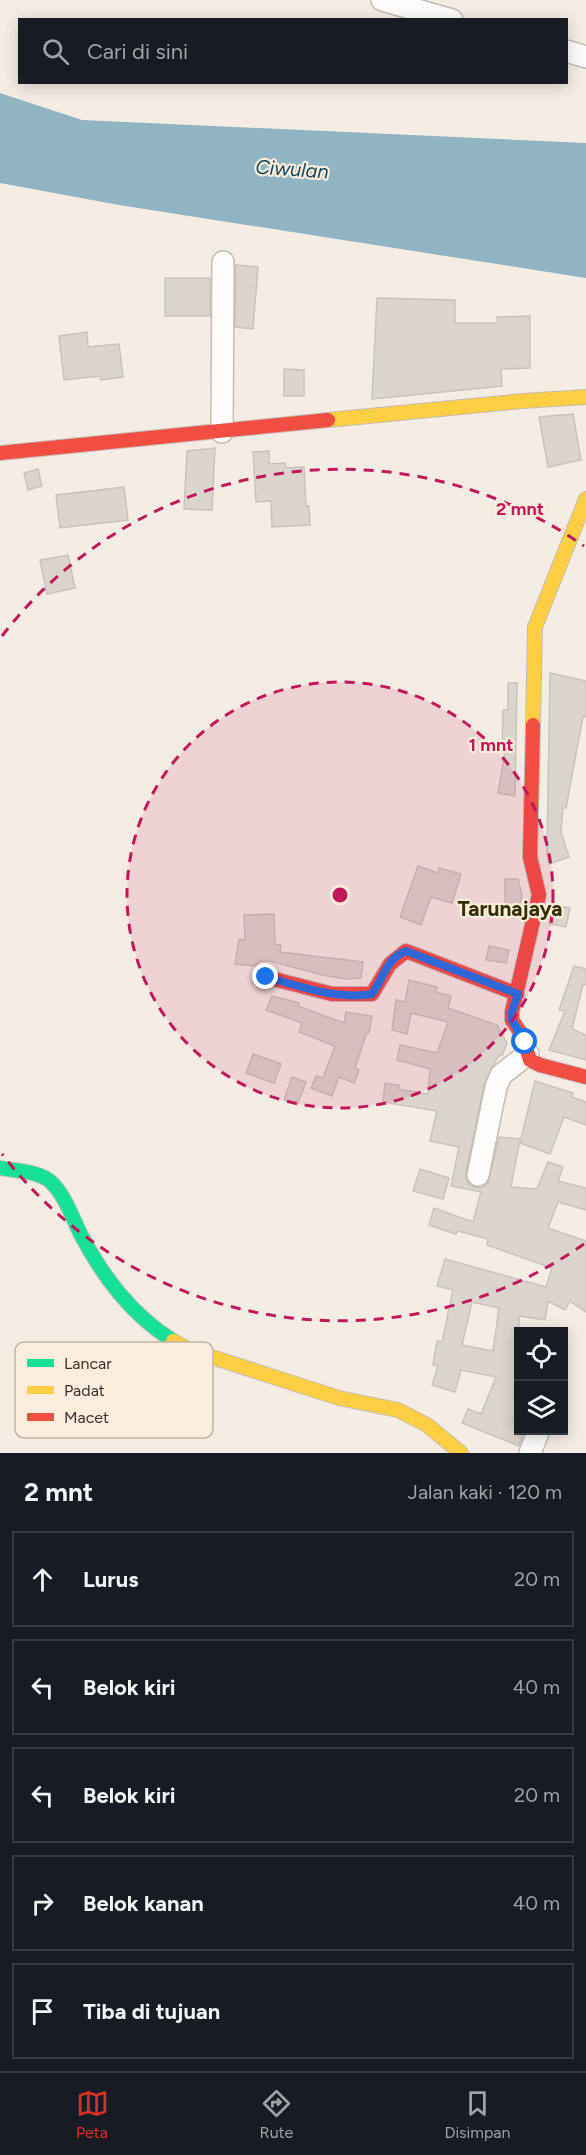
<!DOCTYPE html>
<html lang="id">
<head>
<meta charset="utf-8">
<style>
  :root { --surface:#171b24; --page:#20242c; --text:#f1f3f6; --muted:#9ea1a6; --line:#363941; --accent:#d93025 }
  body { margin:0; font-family:Figtree,sans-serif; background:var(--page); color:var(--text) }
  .controls { position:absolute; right:18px; bottom:18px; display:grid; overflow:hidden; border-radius:0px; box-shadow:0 3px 15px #0003 }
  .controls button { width:54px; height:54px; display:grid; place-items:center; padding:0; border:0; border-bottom:2px solid var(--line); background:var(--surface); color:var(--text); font:30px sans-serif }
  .stop { position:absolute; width:18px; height:18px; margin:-14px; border:4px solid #1a73e8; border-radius:50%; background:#fff }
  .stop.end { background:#1a73e8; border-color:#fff; box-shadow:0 2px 6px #0008 }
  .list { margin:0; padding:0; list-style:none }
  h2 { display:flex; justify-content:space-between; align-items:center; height:78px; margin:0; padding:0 24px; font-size:26px }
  h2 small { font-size:20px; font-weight:400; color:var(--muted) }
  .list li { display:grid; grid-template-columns:39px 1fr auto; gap:18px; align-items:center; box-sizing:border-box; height:96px; margin:0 12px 12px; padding:0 12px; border:2px solid var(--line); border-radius:0px }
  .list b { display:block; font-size:22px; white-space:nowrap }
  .list em { font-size:20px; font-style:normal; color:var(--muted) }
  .icon { flex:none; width:33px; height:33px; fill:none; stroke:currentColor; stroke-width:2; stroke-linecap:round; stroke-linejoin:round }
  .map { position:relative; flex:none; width:586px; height:1453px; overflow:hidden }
  .search { position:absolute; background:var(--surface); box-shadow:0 3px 15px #0003; left:18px; right:18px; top:18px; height:66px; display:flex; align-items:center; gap:15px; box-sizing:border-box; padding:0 21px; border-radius:0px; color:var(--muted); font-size:22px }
  .sheet { height:618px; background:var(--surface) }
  nav { display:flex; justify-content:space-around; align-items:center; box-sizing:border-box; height:84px; border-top:2px solid var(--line); background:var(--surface); font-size:16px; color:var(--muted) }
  nav a { display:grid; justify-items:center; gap:3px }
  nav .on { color:var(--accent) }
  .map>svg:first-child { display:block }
  .water { fill:#91b4c2 }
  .building { fill:#dbd5cd; stroke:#cac3bc; stroke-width:1.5; fill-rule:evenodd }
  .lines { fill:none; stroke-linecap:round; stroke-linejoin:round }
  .street-casing { stroke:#c4bdb6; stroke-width:24 }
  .fast-casing { stroke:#c4bdb6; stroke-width:16 }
  .slow-casing { stroke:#c4bdb6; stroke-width:16 }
  .jam-casing { stroke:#c4bdb6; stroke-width:16 }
  .street { stroke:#fefcfb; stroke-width:21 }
  .fast { stroke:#16e098; stroke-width:14 }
  .slow { stroke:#ffcf43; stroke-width:14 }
  .jam { stroke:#f24e42; stroke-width:14 }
  .route { stroke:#1a73e8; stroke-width:8 }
  .ring { fill:none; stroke:#c2185b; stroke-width:3; stroke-dasharray:10 8 }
  .labels { text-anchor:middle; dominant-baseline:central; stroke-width:4.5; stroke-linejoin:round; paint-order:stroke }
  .water-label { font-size:20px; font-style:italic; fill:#184759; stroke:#fdeddc }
  .quarter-label { font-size:21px; font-weight:bold; fill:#312e03; stroke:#fdeddc }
  .key { fill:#fdeddc; stroke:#c2b4a7; stroke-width:1.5 }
  .key-label { font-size:16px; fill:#37302a }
  .centre { fill:#c2185b; stroke:#fdeddc; stroke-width:3 }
  .ring-label { font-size:18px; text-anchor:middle; font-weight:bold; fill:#c2185b; stroke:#fdeddc; stroke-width:4.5; stroke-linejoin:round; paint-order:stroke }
</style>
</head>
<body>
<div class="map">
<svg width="586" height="1453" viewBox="0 0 586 1453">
  <rect width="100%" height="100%" fill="#f5ede4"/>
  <!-- water -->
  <path class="water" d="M0,93L82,120L586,143V278L119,205L0,183Z"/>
  <!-- building -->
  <g class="building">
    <path d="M236,265L258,267L253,329L235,327Z"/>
    <rect x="165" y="278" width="45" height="38"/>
    <path d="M377,298L455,300V323H498L497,317L530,316V368L501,369L502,386L372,399Z"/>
    <path d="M87,332L88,347L119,344L123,377L101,380L100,376L64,380L59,336Z"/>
    <path d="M284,369L304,370V396H284Z"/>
    <path d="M573,414L581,460L548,467L539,417Z"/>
    <path d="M215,448L212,510L184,509L187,451Z"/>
    <path d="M269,451V464L285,463L286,468L304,467L306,506H309L310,525L272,527L271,501L256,502L253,452Z"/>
    <path d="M38,469L42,486L28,490L24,473Z"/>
    <path d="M124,487L128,520L60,528L56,495Z"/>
    <path d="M68,555L75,588L47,594L40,560Z"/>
    <path d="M550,673L586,681V717L583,716L566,808H563L561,832L569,857L549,864L547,855Z"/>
    <path d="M508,683H517L515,796L498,793L505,753H502L503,710H508Z"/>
    <path d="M418,866L438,873L439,868L461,874L452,903L431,897L421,925L400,917Z"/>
    <path d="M505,879H518L522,895L519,907H505Z"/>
    <path d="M554,905L570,908L566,927L549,924Z"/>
    <path d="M274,914L275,944L281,945L280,952L363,962L361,978L346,979L322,975L270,961H261L254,966L235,964L239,939L245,940L244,915Z"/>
    <path d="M489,946L509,950L506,963L486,960Z"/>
    <path d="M574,966L586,969V985L583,984L572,1029L586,1035V1060L549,1050L565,1011L559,1010Z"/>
    <path d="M409,980L437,987L436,992L451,996L448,1008L497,1025L507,1043L502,1056L499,1055L484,1084L466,1172V1178L469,1184L476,1188L483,1187L488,1183L499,1137L520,1139L511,1187L537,1189L548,1162L563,1167L558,1181L586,1188V1210L558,1202L548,1228L586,1241V1312L570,1301L565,1310L548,1301L545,1320L519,1316V1379L513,1396L519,1398V1405L512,1422L519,1424V1431H524L519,1446L462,1423L468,1409L481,1414L496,1377L461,1370L455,1392L432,1385L438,1366L433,1365L437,1341L442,1342L453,1290L437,1286L445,1259L546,1287L552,1268L487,1245L488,1239L458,1231L456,1234L429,1225L434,1208L473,1222L481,1192L451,1186L459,1147L430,1141L437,1111L383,1102L385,1083L399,1085L398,1089L428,1094L430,1069L397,1060L400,1045L437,1053L448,1022L411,1013L407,1034L392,1030L396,1000L405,1002ZM472,1302L499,1308L493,1351L462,1345Z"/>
    <path d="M272,996L299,1003L298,1006L344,1023L346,1012L372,1016L369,1033L367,1032L355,1068L359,1070L354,1083L339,1077L332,1096L311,1088L316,1076L323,1078L335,1046L299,1032L302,1023L266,1010Z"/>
    <path d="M253,1054L281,1064L274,1083L246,1073Z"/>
    <path d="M292,1077L306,1082L297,1105L284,1100Z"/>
    <path d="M535,1081L573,1093L572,1097L586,1102V1125L564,1117L550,1154L520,1143Z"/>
    <path d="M420,1169L449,1178L443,1199L413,1191Z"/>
  </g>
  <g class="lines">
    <defs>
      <g id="street">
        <path d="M382,0L452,20"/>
        <path d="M566,51L586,57"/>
        <path d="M222,432L223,262"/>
        <path d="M478,1175L496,1087L501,1075L528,1054"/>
        <path d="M530,1453L539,1430"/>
      </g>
      <path id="fast" d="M0,1168C16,1171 40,1171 52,1183C65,1196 73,1219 81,1235C104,1278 131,1314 173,1341"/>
      <g id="slow">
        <path d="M328,420L522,401L586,397"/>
        <path d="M533,725L535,627L586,499"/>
        <path d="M173,1341L190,1350L339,1398L398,1410L427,1425L461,1453"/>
      </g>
      <g id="jam">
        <path d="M0,453L328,420"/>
        <path d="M533,725L530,857L539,895L512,1012V1020L522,1035L530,1060L540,1065L586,1077"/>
        <path d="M266,977L332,994H372L390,964L406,951L517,994"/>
      </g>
    </defs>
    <!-- street casing -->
    <use href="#street" class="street-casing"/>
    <!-- fast casing -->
    <use href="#fast" class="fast-casing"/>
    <!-- slow casing -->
    <use href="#slow" class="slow-casing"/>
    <!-- jam casing -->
    <use href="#jam" class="jam-casing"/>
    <!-- street -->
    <use href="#street" class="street"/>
    <!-- fast -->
    <use href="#fast" class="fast"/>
    <!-- slow -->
    <use href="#slow" class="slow"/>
    <!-- jam -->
    <use href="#jam" class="jam"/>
  </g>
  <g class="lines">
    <!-- route -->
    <path class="route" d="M266,977C300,986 336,1000 372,994C384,977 386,959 406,951L518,994L512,1012V1020L525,1042"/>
  </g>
  <!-- distance rings -->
  <circle cx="340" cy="895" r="213" fill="#c2185b" fill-opacity=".12"/>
  <g class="ring">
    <circle cx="340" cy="895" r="213"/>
    <path d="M584 1244A426 426 0 0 1 2 1154M2 636A426 426 0 0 1 584 546"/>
  </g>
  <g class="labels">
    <!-- water labels -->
    <g class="water-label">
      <text transform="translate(292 169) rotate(4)">Ciwulan</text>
    </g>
    <!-- quarter labels -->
    <g class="quarter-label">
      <text x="510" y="908">Tarunajaya</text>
    </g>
  </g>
  <!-- legend -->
  <rect x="15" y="1342" width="198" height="96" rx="9" class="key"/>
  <rect x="27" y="1359" width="27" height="8" fill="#16e098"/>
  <rect x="27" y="1386" width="27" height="8" fill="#ffcf43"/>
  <rect x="27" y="1413" width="27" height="8" fill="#f24e42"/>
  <g class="key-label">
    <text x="64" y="1369">Lancar</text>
    <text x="64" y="1396">Padat</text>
    <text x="64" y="1423">Macet</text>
  </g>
  <circle cx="340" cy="895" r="9" class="centre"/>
  <g class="ring-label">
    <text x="520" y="515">2 mnt</text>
    <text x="491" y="751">1 mnt</text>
  </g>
</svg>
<div class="controls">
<button><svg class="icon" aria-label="locate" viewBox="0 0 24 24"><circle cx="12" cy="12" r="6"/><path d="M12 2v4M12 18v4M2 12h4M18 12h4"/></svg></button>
<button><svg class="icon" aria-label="layers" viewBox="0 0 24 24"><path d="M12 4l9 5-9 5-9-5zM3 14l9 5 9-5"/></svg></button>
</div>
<div class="stop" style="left:525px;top:1042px"></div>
<div class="stop end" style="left:266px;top:977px"></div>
<div class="search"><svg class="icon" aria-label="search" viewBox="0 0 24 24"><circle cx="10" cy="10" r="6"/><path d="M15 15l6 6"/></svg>Cari di sini</div>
</div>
<section class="sheet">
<h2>2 mnt<small>Jalan kaki · 120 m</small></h2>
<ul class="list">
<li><svg class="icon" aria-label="ahead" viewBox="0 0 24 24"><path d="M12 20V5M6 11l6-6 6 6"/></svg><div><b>Lurus</b></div><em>20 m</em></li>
<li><svg class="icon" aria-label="left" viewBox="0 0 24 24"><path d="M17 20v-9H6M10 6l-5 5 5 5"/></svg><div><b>Belok kiri</b></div><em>40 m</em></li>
<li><svg class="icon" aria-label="left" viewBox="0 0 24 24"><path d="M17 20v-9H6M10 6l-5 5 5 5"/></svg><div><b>Belok kiri</b></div><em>20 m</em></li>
<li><svg class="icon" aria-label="right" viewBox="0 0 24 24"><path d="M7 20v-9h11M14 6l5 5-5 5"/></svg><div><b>Belok kanan</b></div><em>40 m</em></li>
<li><svg class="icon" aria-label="arrive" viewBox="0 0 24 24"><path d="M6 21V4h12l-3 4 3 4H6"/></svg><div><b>Tiba di tujuan</b></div></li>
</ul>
</section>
<nav>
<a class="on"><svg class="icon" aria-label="map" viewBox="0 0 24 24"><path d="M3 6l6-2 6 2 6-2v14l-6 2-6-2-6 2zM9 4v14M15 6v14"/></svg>Peta</a>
<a><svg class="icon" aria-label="directions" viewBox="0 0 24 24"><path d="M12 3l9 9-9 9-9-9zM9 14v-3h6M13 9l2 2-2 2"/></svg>Rute</a>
<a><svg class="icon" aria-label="saved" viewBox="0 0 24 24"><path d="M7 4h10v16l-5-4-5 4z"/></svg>Disimpan</a>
</nav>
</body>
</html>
